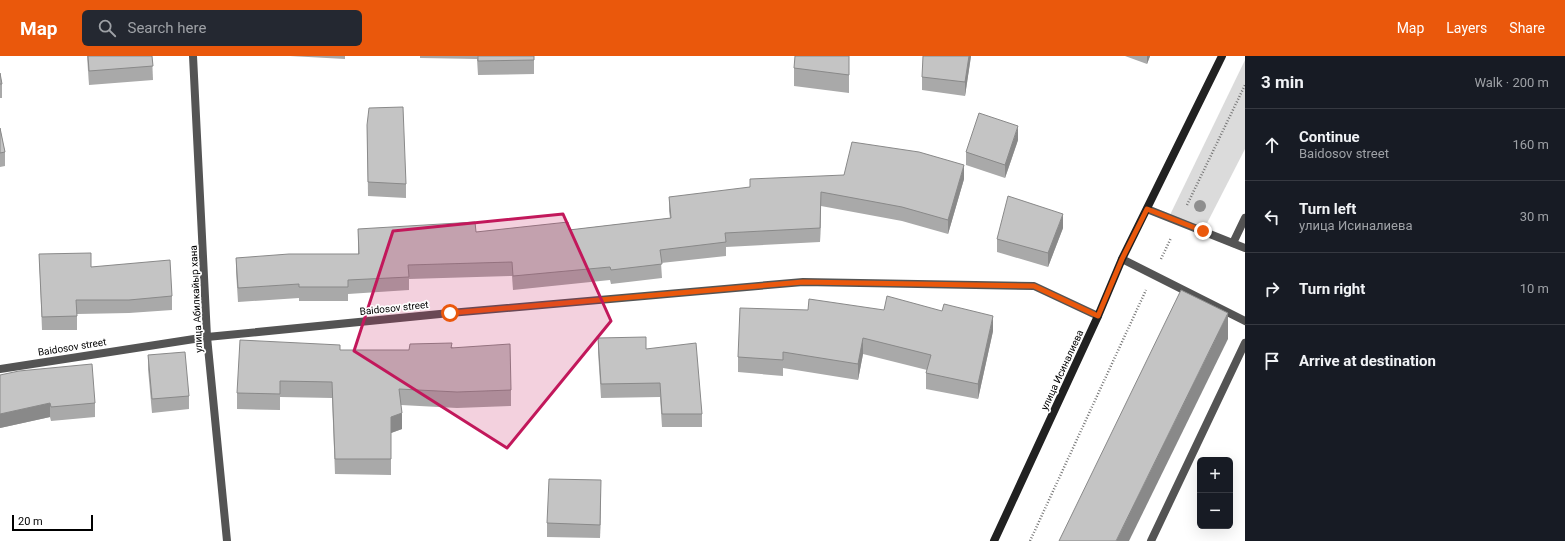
<!DOCTYPE html>
<html lang="en">
<head>
<meta charset="utf-8">
<style>
  :root { --surface:#171b24; --page:#242831; --text:#f1f3f6; --muted:#9ea1a6; --line:#363941; --accent:#ea580c }
  body { margin:0; font-family:Roboto,sans-serif; background:var(--page); color:var(--text) }
  .controls { position:absolute; right:12px; bottom:12px; display:grid; overflow:hidden; border-radius:6px; box-shadow:0 4px 16px #0002 }
  .controls button { width:36px; height:36px; display:grid; place-items:center; padding:0; border:0; border-bottom:1px solid var(--line); background:var(--surface); color:var(--text); font:20px sans-serif }
  .scale { position:absolute; left:12px; bottom:10px; width:81px; box-sizing:border-box; padding-left:4px; border:2px solid #000; border-top:0; font-size:11px; line-height:14px; white-space:nowrap; color:#000; -webkit-text-stroke:3px #fff; paint-order:stroke }
  .stop { position:absolute; width:12px; height:12px; margin:-9px; border:3px solid #ea580c; border-radius:50%; background:#fff }
  .stop.end { background:#ea580c; border-color:#fff; box-shadow:0 1px 4px #0008 }
  .list { margin:0; padding:0; list-style:none }
  h2 { display:flex; justify-content:space-between; align-items:center; height:52px; margin:0; padding:0 16px; font-size:17px }
  h2 small { font-size:13px; font-weight:400; color:var(--muted) }
  .list li { display:grid; grid-template-columns:26px 1fr auto; gap:12px; align-items:center; box-sizing:border-box; height:72px; padding:0 16px; border-top:1px solid var(--line) }
  .list b { display:block; font-size:15px; white-space:nowrap }
  .list p { margin:0; font-size:13px; white-space:nowrap; color:var(--muted) }
  .list em { font-size:13px; font-style:normal; color:var(--muted) }
  .icon { flex:none; width:22px; height:22px; fill:none; stroke:currentColor; stroke-width:2; stroke-linecap:round; stroke-linejoin:round }
  .map { position:relative; flex:none; width:1245px; height:485px; overflow:hidden }
  header { display:flex; align-items:center; gap:24px; box-sizing:border-box; height:56px; padding:0 20px; background:var(--accent); color:#fff }
  header strong { font-size:19px }
  nav { display:flex; gap:22px; margin-inline-start:auto; font-size:14px }
  .search { width:280px; height:36px; background:var(--page); display:flex; align-items:center; gap:10px; box-sizing:border-box; padding:0 14px; border-radius:6px; color:var(--muted); font-size:15px }
  main { display:flex }
  aside { flex:1; background:var(--surface) }
  .map>svg:first-child { display:block }
  .green { fill:#dbdbdb }
  .lines { fill:none; stroke-linecap:round; stroke-linejoin:round }
  .path { stroke:#767676; stroke-width:2.5; stroke-dasharray:1 2; stroke-linecap:butt }
  .lane { stroke:#545454; stroke-width:8 }
  .street { stroke:#545454; stroke-width:8 }
  .secondary { stroke:#212121; stroke-width:8 }
  .tree { fill:#8e8e8e }
  .wall { fill:#a9a9a9 }
  .shaded-wall { fill:#898989 }
  .building { fill:#c4c4c4; stroke:#898989 }
  .route { stroke:#ea580c; stroke-width:5 }
  .marked { fill:#c2185b; fill-opacity:0.2; stroke:#c2185b; stroke-width:3; stroke-linejoin:round }
  .labels { text-anchor:middle; dominant-baseline:central; stroke-width:3.5; stroke-linejoin:round; paint-order:stroke }
  .street-label { font-size:10px; fill:#000; stroke:#fff }
</style>
</head>
<body>
<header>
<strong>Map</strong>
<div class="search"><svg class="icon" aria-label="search" viewBox="0 0 24 24"><circle cx="10" cy="10" r="6"/><path d="M15 15l6 6"/></svg>Search here</div>
<nav><a>Map</a><a>Layers</a><a>Share</a></nav>
</header>
<main>
<div class="map">
<svg width="1245" height="485" viewBox="0 0 1245 485">
  <rect width="100%" height="100%" fill="#fff"/>
  <!-- green -->
  <path class="green" d="M1245,4V93L1203,175L1169,161Z"/>
  <g class="lines">
    <!-- path -->
    <g class="path">
      <path d="M1187,149L1245,29"/>
      <path d="M1161,203L1171,182"/>
      <path d="M1030,485L1146,234"/>
    </g>
    <!-- lane -->
    <g class="lane">
      <path d="M1233,187L1245,162"/>
      <path d="M1122,203L1245,265"/>
      <path d="M1151,485L1245,287"/>
    </g>
    <!-- street -->
    <g class="street">
      <path d="M193,0L207,281L227,485"/>
      <path d="M1147,153L1245,192"/>
      <path d="M0,313L207,281L450,257L803,226L1034,230L1098,260"/>
    </g>
    <!-- secondary -->
    <path class="secondary" d="M994,485L1098,260L1122,203L1222,0"/>
  </g>
  <!-- trees -->
  <circle class="tree" cx="1200" cy="150" r="6"/>
  <!-- wall -->
  <g class="wall">
    <path d="M87,0H152L153,24L89,29Z"/>
    <path d="M290,0H345V3Z"/>
    <path d="M420,0H534V18L478,19L477,3L420,2Z"/>
    <path d="M849,0V37L794,30V12Z"/>
    <path d="M971,0L965,40L922,34V21Z"/>
    <path d="M1125,0H1150L1147,8Z"/>
    <path d="M0,17L2,28V42H0Z"/>
    <path d="M367,69L406,128V142L368,140Z"/>
    <path d="M0,72L5,96V110L0,111Z"/>
    <path d="M1018,84L1005,122L966,109V96Z"/>
    <path d="M964,123L948,178L902,165L821,150L820,186L726,191V200L661,207L662,222L611,228L610,224L513,234L512,220L409,223V234L348,238V245H299V242L238,246L236,215V202L358,198V173L476,176L569,174L670,162L669,155V141Z"/>
    <path d="M1063,172L1048,211L997,196V183Z"/>
    <path d="M39,198L91,211L172,240V254L129,257L77,258V274H42Z"/>
    <path d="M808,254H884L993,275L978,343L926,333V317L927,314L863,298L858,324L783,312V320L738,316V301Z"/>
    <path d="M598,282L646,293L702,358V371H662L660,341L601,342L598,296Z"/>
    <path d="M452,291L511,334V350L457,352L401,349L402,373L391,377V419L335,418L332,342L280,341V354L237,353V337L340,294H409Z"/>
    <path d="M148,299L189,340V353L152,357L148,313Z"/>
    <path d="M0,319L95,347V361L51,365L50,361L0,372Z"/>
    <path d="M601,438L600,482L547,481V467Z"/>
  </g>
  <!-- shaded-wall -->
  <g class="shaded-wall">
    <path d="M969,0H971L965,40V26Z"/>
    <path d="M1147,0H1150L1147,8Z"/>
    <path d="M1018,70V84L1005,122V109Z"/>
    <path d="M964,109V123L948,178V164Z"/>
    <path d="M821,136V150L820,186V172Z"/>
    <path d="M1063,158V172L1048,211V197Z"/>
    <path d="M1228,257V283L1129,485H1116Z"/>
    <path d="M993,260V275L978,343V328Z"/>
    <path d="M863,282V298L858,324V308Z"/>
    <path d="M50,347V361L0,372V358Z"/>
    <path d="M402,357V373L391,377V361Z"/>
    <path d="M601,424V438L600,482V469Z"/>
  </g>
  <!-- building -->
  <g class="building">
    <path d="M88,0H152L153,10L89,15Z"/>
    <path d="M478,0H534V4L478,5Z"/>
    <path d="M795,0H849V19L794,12Z"/>
    <path d="M923,0H969L965,26L922,21Z"/>
    <path d="M0,17L2,28H0Z"/>
    <path d="M403,51L406,128L368,126L367,69L369,52Z"/>
    <path d="M979,57L1018,70L1005,109L966,96Z"/>
    <path d="M0,72L5,96L0,97Z"/>
    <path d="M852,86L919,96L964,109L948,164L902,151L821,136L820,172L725,177L726,186L660,194L662,208L611,214L610,211L513,220L512,206L408,209L409,221L348,224V231H299V228L238,232L236,202L289,198H359L358,173L475,166L476,176L568,166L569,174L671,162L669,141L750,131V123L844,119Z"/>
    <path d="M1008,140L1063,158L1048,197L997,183Z"/>
    <path d="M91,197V211L170,204L172,240L129,244H76L77,260L42,261L39,198Z"/>
    <path d="M1181,234L1228,257L1116,485H1059Z"/>
    <path d="M887,240L942,255L944,248L993,260L978,328L926,317L931,299L863,282L858,308L783,296V304L738,301L740,252L808,254L809,243L884,254Z"/>
    <path d="M646,281V293L696,287L702,358H662L660,327L601,328L598,282Z"/>
    <path d="M240,284L340,289V294H409L410,288L452,287L451,292L510,288L511,334L457,336L399,333L402,357L391,361V403H335L332,326L280,325V338L237,337Z"/>
    <path d="M185,296L189,340L152,343L148,299Z"/>
    <path d="M92,308L95,347L51,351L50,347L0,358V319L19,315Z"/>
    <path d="M549,423L601,424L600,469L547,467Z"/>
  </g>
  <g class="lines">
    <!-- route -->
    <path class="route" d="M450,257L803,226L1034,230L1098,260L1122,203L1147,153L1203,175"/>
  </g>
  <!-- marked area -->
  <path class="marked" d="M563,158L611,265L507,392L354,295L393,175Z"/>
  <g class="labels">
    <!-- street labels -->
    <g class="street-label">
      <text transform="translate(196 243) rotate(-93)">улица Абилкайыр хана</text>
      <text transform="translate(394 252) rotate(-6)">Baidosov street</text>
      <text transform="translate(72 291) rotate(-9)">Baidosov street</text>
      <text transform="translate(1062 314) rotate(-65)">улица Исиналиева</text>
    </g>
  </g>
</svg>
<div class="controls">
<button>+</button>
<button>−</button>
</div>
<div class="scale">20 m</div>
<div class="stop" style="left:450px;top:257px"></div>
<div class="stop end" style="left:1203px;top:175px"></div>
</div>
<aside>
<h2>3 min<small>Walk · 200 m</small></h2>
<ul class="list">
<li><svg class="icon" aria-label="ahead" viewBox="0 0 24 24"><path d="M12 20V5M6 11l6-6 6 6"/></svg><div><b>Continue</b><p>Baidosov street</p></div><em>160 m</em></li>
<li><svg class="icon" aria-label="left" viewBox="0 0 24 24"><path d="M17 20v-9H6M10 6l-5 5 5 5"/></svg><div><b>Turn left</b><p>улица Исиналиева</p></div><em>30 m</em></li>
<li><svg class="icon" aria-label="right" viewBox="0 0 24 24"><path d="M7 20v-9h11M14 6l5 5-5 5"/></svg><div><b>Turn right</b></div><em>10 m</em></li>
<li><svg class="icon" aria-label="arrive" viewBox="0 0 24 24"><path d="M6 21V4h12l-3 4 3 4H6"/></svg><div><b>Arrive at destination</b></div></li>
</ul>
</aside>
</main>
</body>
</html>
